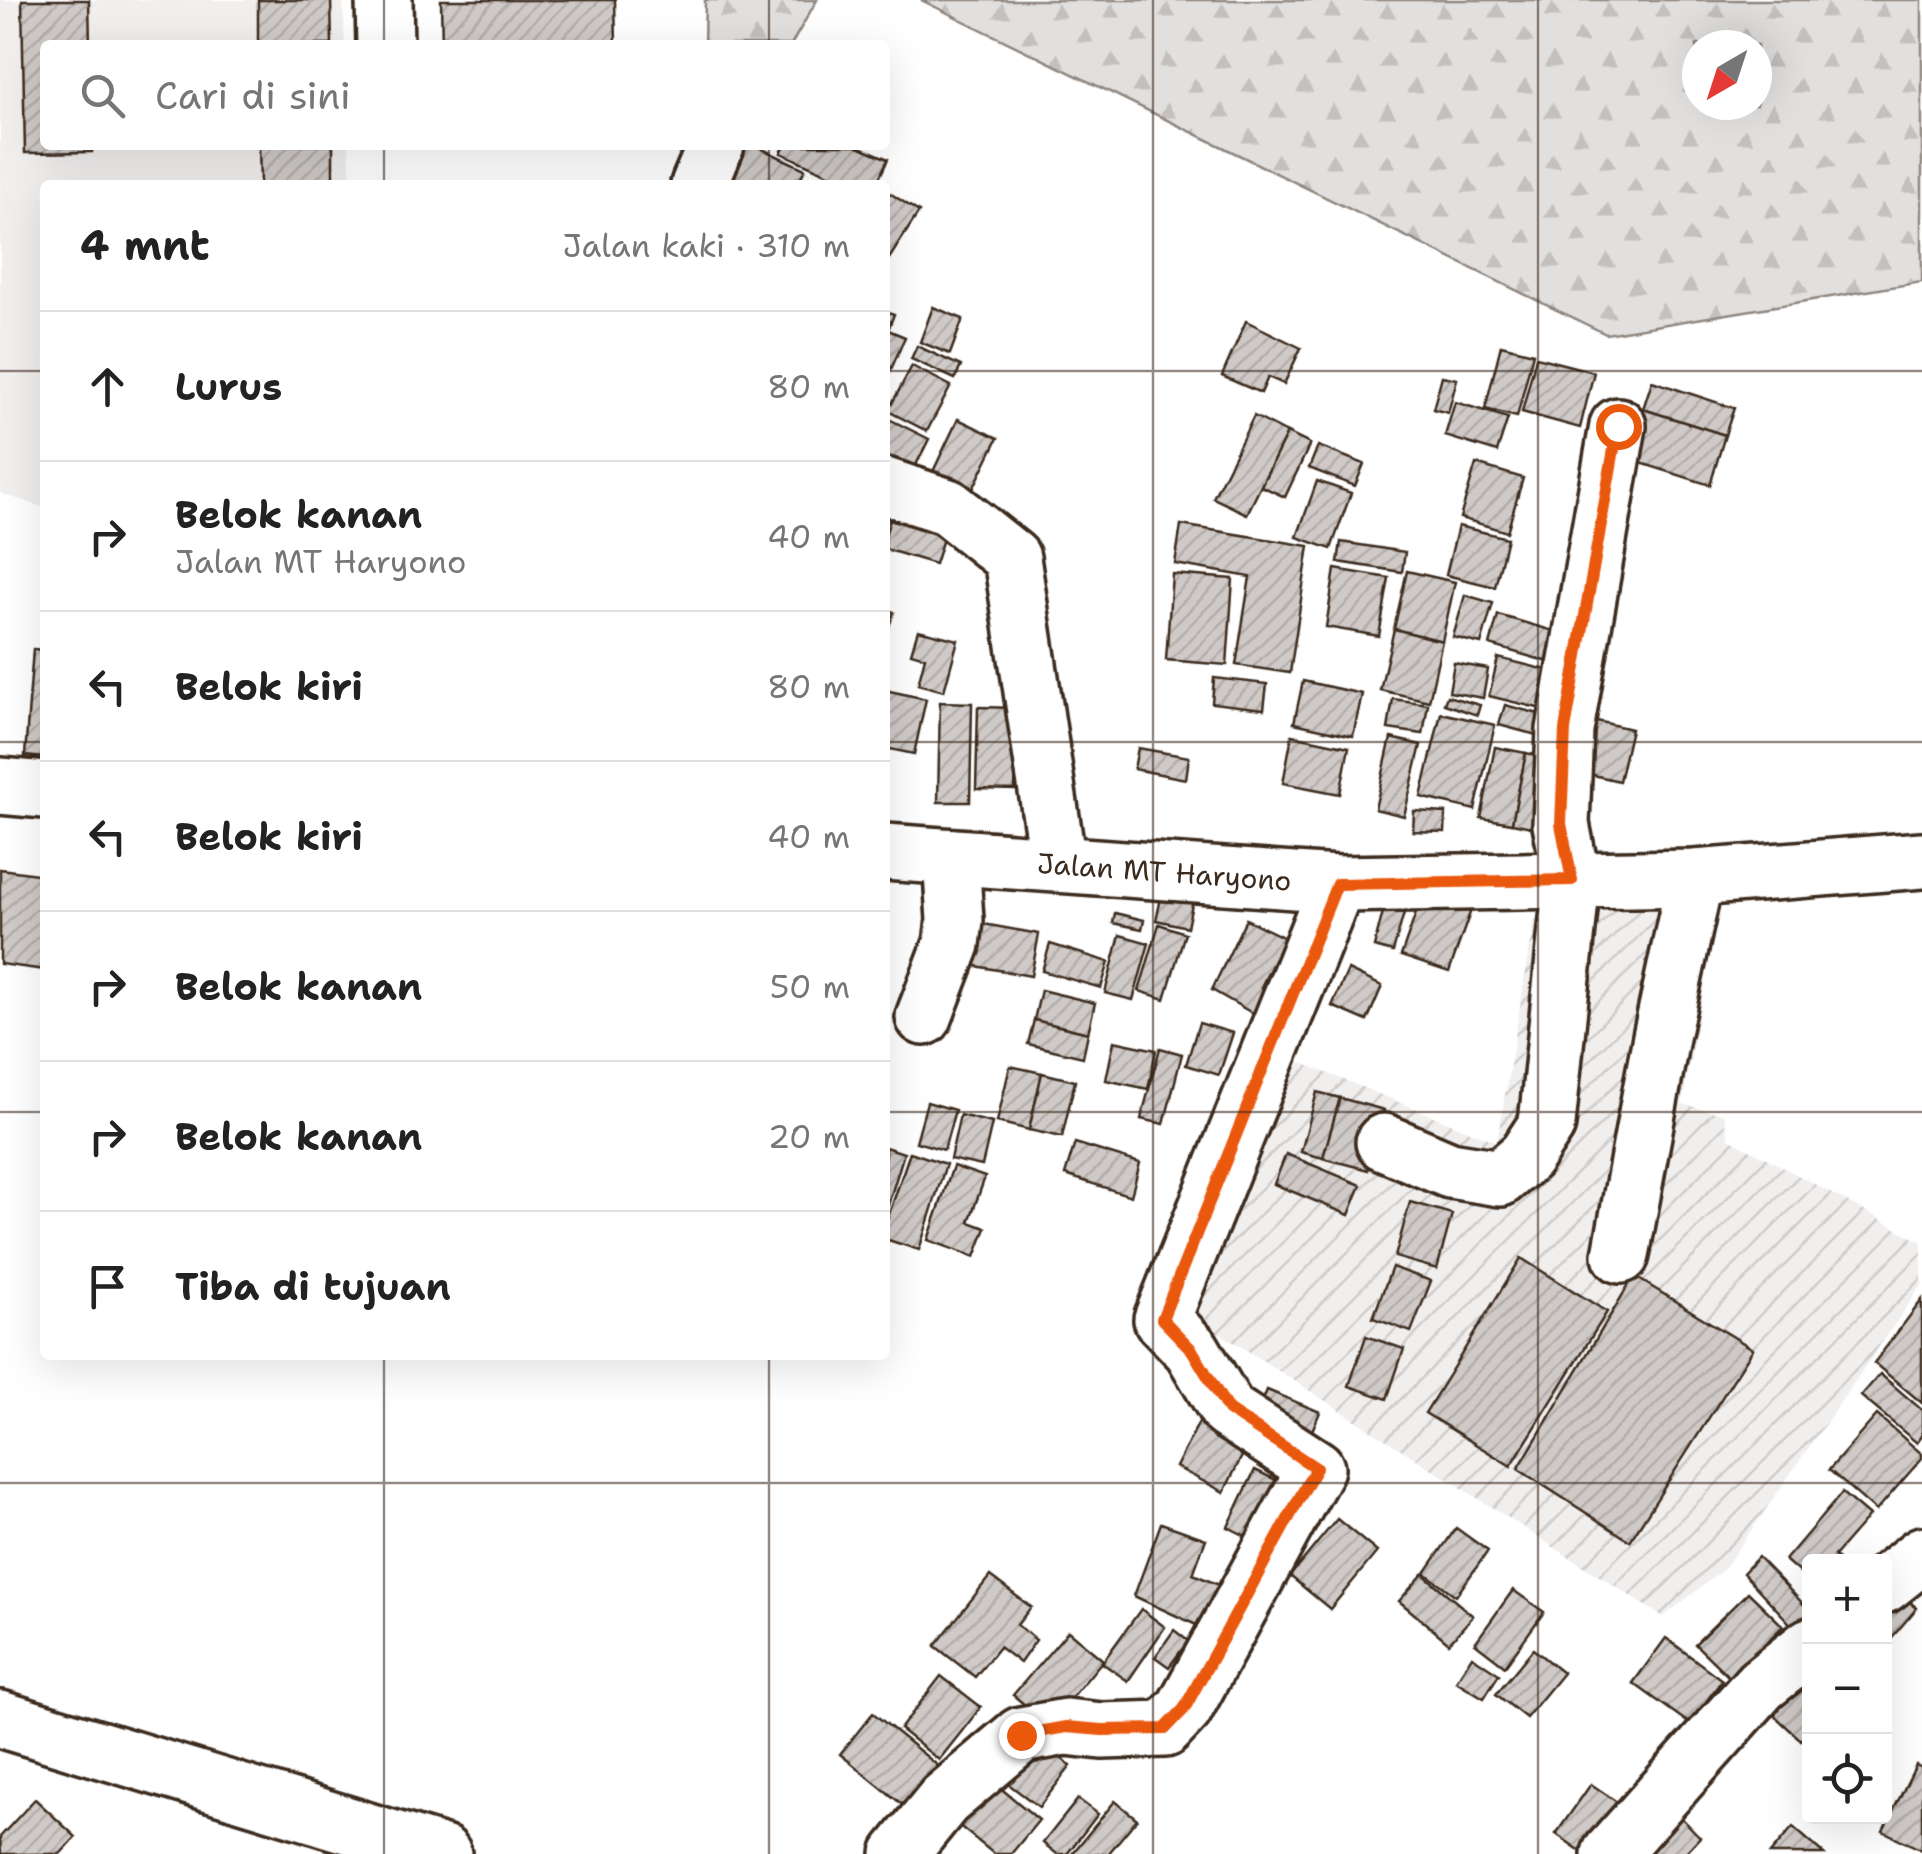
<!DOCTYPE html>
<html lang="id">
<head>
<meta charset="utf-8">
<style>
  :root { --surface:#fff; --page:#f2f2f2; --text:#222; --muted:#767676; --line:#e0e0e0 }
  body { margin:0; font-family:"Shantell Sans",sans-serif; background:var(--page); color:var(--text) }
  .controls { position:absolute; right:30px; bottom:30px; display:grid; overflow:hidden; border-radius:10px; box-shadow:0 10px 40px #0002 }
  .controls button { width:90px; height:90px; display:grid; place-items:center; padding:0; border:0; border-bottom:2px solid var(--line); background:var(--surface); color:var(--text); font:50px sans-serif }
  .compass { position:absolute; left:1682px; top:30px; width:90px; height:90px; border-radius:50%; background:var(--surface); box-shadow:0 10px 40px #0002; rotate:219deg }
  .stop { position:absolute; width:30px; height:30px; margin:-22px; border:8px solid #ea580c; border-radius:50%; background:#fff }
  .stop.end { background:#ea580c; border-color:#fff; box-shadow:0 2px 10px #0008 }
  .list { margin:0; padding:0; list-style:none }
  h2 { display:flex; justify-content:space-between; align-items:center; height:130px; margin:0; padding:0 40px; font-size:42px }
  h2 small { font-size:32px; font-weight:400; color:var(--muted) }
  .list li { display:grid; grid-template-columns:65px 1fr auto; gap:30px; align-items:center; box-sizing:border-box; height:150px; padding:0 40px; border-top:2px solid var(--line) }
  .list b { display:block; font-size:38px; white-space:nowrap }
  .list p { margin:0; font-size:32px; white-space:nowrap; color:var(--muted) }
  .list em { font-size:32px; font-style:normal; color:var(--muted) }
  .icon { flex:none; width:55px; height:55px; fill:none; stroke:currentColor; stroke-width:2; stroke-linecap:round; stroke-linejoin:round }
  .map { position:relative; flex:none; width:1922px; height:1854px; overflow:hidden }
  .search { position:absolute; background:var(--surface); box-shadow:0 10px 40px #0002; left:40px; top:40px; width:850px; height:110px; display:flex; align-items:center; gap:25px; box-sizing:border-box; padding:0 35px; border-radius:10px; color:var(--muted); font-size:38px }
  .panel { position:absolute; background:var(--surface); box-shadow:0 10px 40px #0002; left:40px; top:180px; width:850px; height:1180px; border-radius:10px }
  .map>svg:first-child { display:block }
  .built { fill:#f1efee }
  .industrial { fill:url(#industrial-furrows) }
  .forest { fill:url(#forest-firs); stroke:#8e857e; stroke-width:2.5; fill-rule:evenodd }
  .building { fill:url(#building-hatch); stroke:#3b2a1e; stroke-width:2.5 }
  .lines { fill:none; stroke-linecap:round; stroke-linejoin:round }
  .minor-casing { stroke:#3b2a1e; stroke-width:62 }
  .major-casing { stroke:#3b2a1e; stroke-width:62 }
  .minor { stroke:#fff; stroke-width:55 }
  .major { stroke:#fff; stroke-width:55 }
  .route { stroke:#ea580c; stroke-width:12 }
  .grid { fill:none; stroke:#3b2a1e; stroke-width:2.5; stroke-opacity:0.55 }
  .labels { text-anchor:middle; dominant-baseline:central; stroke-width:9; stroke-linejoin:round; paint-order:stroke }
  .street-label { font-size:28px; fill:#3b2a1e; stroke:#fff }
</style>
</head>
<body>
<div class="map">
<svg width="1922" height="1854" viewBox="0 0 1922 1854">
  <defs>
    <pattern id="industrial-furrows" width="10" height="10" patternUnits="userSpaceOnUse" patternTransform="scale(2.5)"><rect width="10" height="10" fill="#f1efee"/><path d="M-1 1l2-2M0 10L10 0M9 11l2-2" fill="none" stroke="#d0cdcc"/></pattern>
    <pattern id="forest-firs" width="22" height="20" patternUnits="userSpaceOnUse" patternTransform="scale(2.5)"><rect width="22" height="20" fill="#e2e0de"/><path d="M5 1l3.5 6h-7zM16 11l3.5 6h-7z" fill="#c3c0be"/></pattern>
    <pattern id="building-hatch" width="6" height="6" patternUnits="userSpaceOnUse" patternTransform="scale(2.5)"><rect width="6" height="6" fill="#cfcac7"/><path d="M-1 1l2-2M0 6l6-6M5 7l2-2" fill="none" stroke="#b3aeaa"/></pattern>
  </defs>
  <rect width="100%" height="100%" fill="#fff"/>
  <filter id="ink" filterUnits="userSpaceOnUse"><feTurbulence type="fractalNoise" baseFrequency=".01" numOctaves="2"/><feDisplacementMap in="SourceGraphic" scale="20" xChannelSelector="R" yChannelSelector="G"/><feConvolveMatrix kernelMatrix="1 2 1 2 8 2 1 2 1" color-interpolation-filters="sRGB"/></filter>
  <g filter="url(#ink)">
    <!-- built -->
    <path class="built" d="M0,0H343L345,45H45V145H349L351,185H45V508L0,493Z"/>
    <!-- industrial -->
    <path class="industrial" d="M1721,892L1682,1104L1724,1114L1729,1138L1922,1242V1285L1724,1569L1663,1617L1179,1307L1280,1054L1497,1142L1535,918Z"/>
    <!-- forest -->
    <g class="forest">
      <path d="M705,0H817L791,45H704Z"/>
      <path d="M921,0H1922V282L1606,334ZM1757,45V105H1697V45Z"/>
    </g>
    <!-- building -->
    <g class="building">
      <path d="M22,0H89L90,45H45V145H92V152L25,153Z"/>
      <path d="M258,0H331L332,45H258Z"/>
      <path d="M441,0H615L616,45H442Z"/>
      <path d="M259,145H333V185H260Z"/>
      <path d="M741,145H754L805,169L797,185H722Z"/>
      <path d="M785,145H856L888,159L876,185H853L781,153Z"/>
      <path d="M885,190L919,212L885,265Z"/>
      <path d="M933,307L963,319L950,354L920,342Z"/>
      <path d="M885,311L894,314L888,330L905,337L889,374L885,372Z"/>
      <path d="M1246,321L1301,348L1284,384L1268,377L1261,393L1222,376Z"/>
      <path d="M1501,345L1533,353L1517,417L1485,409Z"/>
      <path d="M917,346L961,366L955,379L911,359Z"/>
      <path d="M1536,357L1594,372L1580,428L1522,412Z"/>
      <path d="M912,366L951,386L927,431L888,411Z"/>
      <path d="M1442,376L1457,379L1448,413L1433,409Z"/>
      <path d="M1652,381L1734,408L1725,435L1643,409Z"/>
      <path d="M1455,402L1508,418L1497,452L1445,436Z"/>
      <path d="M1643,409L1725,435L1710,485L1628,459Z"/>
      <path d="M1254,416L1287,433L1247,514L1213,498Z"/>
      <path d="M885,417L929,439L912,473L885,460Z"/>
      <path d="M958,419L998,438L969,497L930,478Z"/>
      <path d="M1287,433L1310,444L1285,497L1261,486Z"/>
      <path d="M1318,446L1364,464L1355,486L1309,468Z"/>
      <path d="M1476,464L1523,478L1507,532L1460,518Z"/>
      <path d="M1317,481L1351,493L1331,549L1297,537Z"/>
      <path d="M894,506L948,523L935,564L885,549V536Z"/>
      <path d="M1181,525L1309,546L1290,673L1236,665L1250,577L1175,564Z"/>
      <path d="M1458,526L1507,538L1495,587L1446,575Z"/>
      <path d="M1341,542L1405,552L1402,572L1338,562Z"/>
      <path d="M1335,569L1389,578L1379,636L1326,627Z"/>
      <path d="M1407,571L1455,582L1442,641L1394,629Z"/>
      <path d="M1172,574L1233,579L1227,665L1166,660Z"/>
      <path d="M1465,595L1493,603L1481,644L1453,637Z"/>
      <path d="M885,609L894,612L885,638Z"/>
      <path d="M1498,615L1568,635L1559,665L1490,645Z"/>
      <path d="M1394,629L1442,641L1429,701L1380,690Z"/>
      <path d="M918,630L958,640L944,691L918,684L925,657L911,653Z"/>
      <path d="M33,649L45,650V758L25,756Z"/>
      <path d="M1498,658L1555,672L1546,710L1489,696Z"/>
      <path d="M1454,663L1488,669L1483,698L1449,692Z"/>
      <path d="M1214,678L1267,684L1264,709L1212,703Z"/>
      <path d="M1303,681L1362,694L1353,736L1294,723Z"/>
      <path d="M885,690L926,699L914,754L885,748Z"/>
      <path d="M1447,696L1480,705L1477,715L1444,704Z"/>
      <path d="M1393,699L1428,704L1423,734L1388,729Z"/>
      <path d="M940,702L972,703L970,802H938Z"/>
      <path d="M1505,705L1550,717L1544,737L1499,725Z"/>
      <path d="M978,707L1018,708L1015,790L976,789Z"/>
      <path d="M1441,713L1495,725L1475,810L1421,797Z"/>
      <path d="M1588,719L1631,729L1619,781L1576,771Z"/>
      <path d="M1292,735L1349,747L1340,794L1283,783Z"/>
      <path d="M1391,738L1421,745L1404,816L1375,809Z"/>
      <path d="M1495,747L1526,753L1512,823L1481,818Z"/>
      <path d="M1138,748L1189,757L1186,779L1134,769Z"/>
      <path d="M1526,753L1549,758L1536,828L1512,823Z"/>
      <path d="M1414,811L1446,813L1445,832L1413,831Z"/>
      <path d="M0,869L45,875V970L0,964Z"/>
      <path d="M1163,890L1194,896L1187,927L1156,920Z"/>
      <path d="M1423,893L1471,910L1449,972L1401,956Z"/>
      <path d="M1384,908L1404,913L1393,952L1374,947Z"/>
      <path d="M1115,913L1144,920L1142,929L1113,923Z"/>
      <path d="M1246,919L1285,938L1261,987L1282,999L1268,1022L1212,990Z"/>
      <path d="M967,921L1039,934L1031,976L959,963Z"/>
      <path d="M1159,924L1185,933L1165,999L1139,991Z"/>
      <path d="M1120,935L1149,943L1133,1000L1105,993Z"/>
      <path d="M1050,944L1109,962L1101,988L1042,971Z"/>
      <path d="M1348,970L1382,986L1367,1021L1332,1006Z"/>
      <path d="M1041,990L1095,1003L1088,1033L1034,1020Z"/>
      <path d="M1034,1020L1088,1033L1083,1057L1028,1044Z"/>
      <path d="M1199,1023L1233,1033L1219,1075L1186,1065Z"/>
      <path d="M1114,1041L1156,1050L1148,1089L1106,1080Z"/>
      <path d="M1160,1048L1182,1054L1164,1124L1141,1119Z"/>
      <path d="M1010,1066L1042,1073L1029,1130L997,1122Z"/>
      <path d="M1042,1073L1075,1081L1062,1137L1029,1130Z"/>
      <path d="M1317,1092L1340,1098L1323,1158L1301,1152Z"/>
      <path d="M1340,1098L1384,1110L1368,1170L1323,1158Z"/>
      <path d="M927,1102L955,1110L944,1150L916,1142Z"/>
      <path d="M960,1115L992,1123L982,1166L950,1159Z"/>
      <path d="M1075,1143L1140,1163L1131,1196L1065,1175Z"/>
      <path d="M885,1147L904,1153L885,1215Z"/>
      <path d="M910,1152L946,1164L919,1250L885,1239V1226Z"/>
      <path d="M1286,1154L1361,1185L1349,1215L1274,1184Z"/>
      <path d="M953,1166L985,1177L969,1222L986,1228L975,1257L928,1240Z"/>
      <path d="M1410,1202L1452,1214L1437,1269L1395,1257Z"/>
      <path d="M1521,1258L1607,1312L1511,1466L1425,1413Z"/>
      <path d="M1392,1267L1431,1281L1411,1332L1373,1318Z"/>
      <path d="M1634,1276L1753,1349L1630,1541L1518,1469Z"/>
      <path d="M1922,1300V1403L1874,1363Z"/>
      <path d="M1366,1336L1404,1349L1387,1399L1349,1386Z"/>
      <path d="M1880,1374L1922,1410V1436L1917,1443L1861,1396Z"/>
      <path d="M1267,1390L1320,1412L1308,1440L1256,1418Z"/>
      <path d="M1877,1415L1922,1454V1458L1876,1511L1829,1470Z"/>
      <path d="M1199,1422L1247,1446L1224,1492L1176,1467Z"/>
      <path d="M1255,1470L1293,1488L1264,1545L1228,1527Z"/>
      <path d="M1842,1493L1869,1516L1834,1556L1840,1562H1810V1582L1785,1560Z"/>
      <path d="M1337,1519L1377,1552L1330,1609L1290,1576Z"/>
      <path d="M1161,1523L1206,1539L1193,1574L1226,1588L1207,1630L1134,1596Z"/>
      <path d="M1456,1528L1488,1551L1456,1596L1425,1573Z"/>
      <path d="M1758,1557L1810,1611V1621L1798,1632L1743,1573Z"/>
      <path d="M1423,1574L1473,1616L1449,1643L1399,1601Z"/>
      <path d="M990,1576L1031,1607L1017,1625L1036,1640L1020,1663L999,1647L975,1677L935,1646Z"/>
      <path d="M1892,1587L1917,1608L1888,1642L1884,1638V1597Z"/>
      <path d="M1513,1590L1544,1612L1505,1666L1475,1643Z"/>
      <path d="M1748,1592L1783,1626L1730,1678L1695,1644Z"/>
      <path d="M1141,1609L1165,1627L1128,1681L1102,1663Z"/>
      <path d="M1174,1630L1188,1641L1169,1667L1155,1657Z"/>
      <path d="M1068,1631L1103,1660L1049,1725L1013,1695Z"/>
      <path d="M1666,1638L1722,1680L1690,1724L1633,1683Z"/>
      <path d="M1533,1649L1563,1673L1526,1718L1496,1694Z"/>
      <path d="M1472,1656L1499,1674L1484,1698L1456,1681Z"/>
      <path d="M1792,1672L1810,1688V1731L1801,1740L1763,1705Z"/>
      <path d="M941,1676L981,1707L939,1760L900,1729Z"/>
      <path d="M873,1713L942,1769L909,1810L840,1754Z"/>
      <path d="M1035,1738L1071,1766L1039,1807L1003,1780Z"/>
      <path d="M1916,1765L1922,1768V1850L1883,1831Z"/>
      <path d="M981,1772L1039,1820L1011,1854H994L946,1815Z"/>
      <path d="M1591,1784L1627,1809L1585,1854L1556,1834Z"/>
      <path d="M35,1799L76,1837L60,1854H1L0,1837Z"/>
      <path d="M1078,1799L1098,1814L1067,1854H1057L1043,1843Z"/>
      <path d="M1115,1801L1137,1819L1108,1854H1072Z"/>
      <path d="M1667,1803L1700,1837L1684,1854H1644Z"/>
      <path d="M1793,1827L1824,1854H1770Z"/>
    </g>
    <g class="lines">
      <defs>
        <g id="minor">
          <path d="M384,0L385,45"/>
          <path d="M699,185L716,145"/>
          <path d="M885,486L948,507L1012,558L1058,864"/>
          <path d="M924,1017L952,944L955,920L951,857"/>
          <path d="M1384,1142L1450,1170L1500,1178L1526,1156L1547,1124L1572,880L1561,824L1565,730L1618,426"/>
          <path d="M1621,1255L1661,1037L1695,878"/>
          <path d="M1884,1585L1922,1555"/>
          <path d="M0,1719L443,1854"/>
          <path d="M900,1854L944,1800L1021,1735L1066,1727L1102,1731L1165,1729L1184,1709L1316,1468L1228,1411L1192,1350L1162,1319L1337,884"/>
          <path d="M1610,1854L1761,1685L1810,1646"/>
        </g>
        <g id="major">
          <path d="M0,786L45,790"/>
          <path id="s1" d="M885,852L1337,884L1695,878L1922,860"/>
        </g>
      </defs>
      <!-- minor casing -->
      <use href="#minor" class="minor-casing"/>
      <!-- major casing -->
      <use href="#major" class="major-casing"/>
      <!-- minor -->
      <use href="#minor" class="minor"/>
      <!-- major -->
      <use href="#major" class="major"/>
    </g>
  </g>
  <g class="lines" filter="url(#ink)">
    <!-- route -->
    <path class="route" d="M1021,1735L1066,1727L1102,1730L1165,1729L1184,1709L1316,1468L1228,1410L1192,1350L1162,1319L1337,884L1572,880L1561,824L1565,730L1618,426"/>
  </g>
  <!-- grid -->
  <path class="grid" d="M384,0V45M769,0V45M1153,0V1854M1538,0V1854M384,145V185M769,145V185M0,371H45M885,371H1922M0,742H45M885,742H1922M0,1112H45M885,1112H1922M384,1355V1854M769,1355V1854M0,1483H1922"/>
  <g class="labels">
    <!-- street labels -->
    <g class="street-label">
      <text stroke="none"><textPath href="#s1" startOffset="280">Jalan MT Haryono</textPath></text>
    </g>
  </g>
</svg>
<div class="controls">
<button>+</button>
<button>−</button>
<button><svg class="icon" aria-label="locate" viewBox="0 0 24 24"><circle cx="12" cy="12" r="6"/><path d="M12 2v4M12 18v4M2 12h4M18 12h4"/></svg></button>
</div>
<svg class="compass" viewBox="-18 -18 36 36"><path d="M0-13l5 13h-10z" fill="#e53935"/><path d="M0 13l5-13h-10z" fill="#767676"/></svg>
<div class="stop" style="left:1618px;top:426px"></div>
<div class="stop end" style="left:1021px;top:1735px"></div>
<div class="search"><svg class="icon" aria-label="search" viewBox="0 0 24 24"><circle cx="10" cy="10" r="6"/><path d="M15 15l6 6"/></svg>Cari di sini</div>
<section class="panel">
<h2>4 mnt<small>Jalan kaki · 310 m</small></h2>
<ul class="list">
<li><svg class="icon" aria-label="ahead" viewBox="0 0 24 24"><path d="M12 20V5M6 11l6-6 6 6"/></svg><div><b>Lurus</b></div><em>80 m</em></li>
<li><svg class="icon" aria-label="right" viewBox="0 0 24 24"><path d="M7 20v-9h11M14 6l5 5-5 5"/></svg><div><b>Belok kanan</b><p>Jalan MT Haryono</p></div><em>40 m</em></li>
<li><svg class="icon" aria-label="left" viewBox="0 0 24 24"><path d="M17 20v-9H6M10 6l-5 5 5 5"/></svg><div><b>Belok kiri</b></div><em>80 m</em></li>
<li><svg class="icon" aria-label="left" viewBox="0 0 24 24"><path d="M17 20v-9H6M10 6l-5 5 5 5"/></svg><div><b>Belok kiri</b></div><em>40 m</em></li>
<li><svg class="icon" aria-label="right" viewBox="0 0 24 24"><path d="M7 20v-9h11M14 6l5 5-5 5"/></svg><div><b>Belok kanan</b></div><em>50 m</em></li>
<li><svg class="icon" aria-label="right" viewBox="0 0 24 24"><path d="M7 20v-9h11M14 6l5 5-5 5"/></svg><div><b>Belok kanan</b></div><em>20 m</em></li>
<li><svg class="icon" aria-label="arrive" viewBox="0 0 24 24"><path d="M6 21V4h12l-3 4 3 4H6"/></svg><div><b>Tiba di tujuan</b></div></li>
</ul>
</section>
</div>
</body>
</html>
